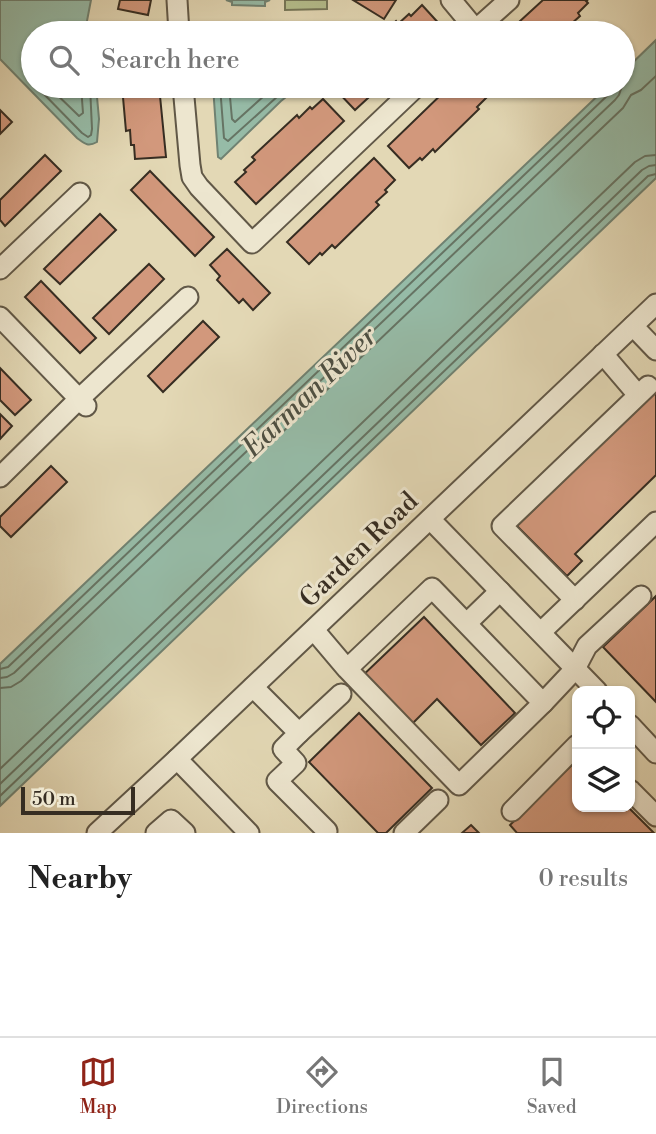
<!DOCTYPE html>
<html lang="en">
<head>
<meta charset="utf-8">
<style>
  :root { --surface:#fff; --page:#f2f2f2; --text:#222; --muted:#767676; --line:#e0e0e0; --accent:#8f2418 }
  body { margin:0; font-family:"Libre Bodoni",serif; background:var(--page); color:var(--text) }
  .controls { position:absolute; right:21px; bottom:21px; display:grid; overflow:hidden; border-radius:14px; box-shadow:0 2px 5px #0004 }
  .controls button { width:63px; height:63px; display:grid; place-items:center; padding:0; border:0; border-bottom:2px solid var(--line); background:var(--surface); color:var(--text); font:35px sans-serif }
  .scale { position:absolute; left:21px; bottom:18px; width:114px; box-sizing:border-box; padding-left:7px; border:4px solid #362d22; border-top:0; font-size:19px; line-height:24px; white-space:nowrap; color:#362d22; -webkit-text-stroke:5px #ede6cf; paint-order:stroke }
  .list { margin:0; padding:0; list-style:none }
  h2 { display:flex; justify-content:space-between; align-items:center; height:91px; margin:0; padding:0 28px; font-size:30px }
  h2 small { font-size:23px; font-weight:400; color:var(--muted) }
  .icon { flex:none; width:38px; height:38px; fill:none; stroke:currentColor; stroke-width:2; stroke-linecap:round; stroke-linejoin:round }
  .map { position:relative; flex:none; width:656px; height:833px; overflow:hidden }
  .search { position:absolute; background:var(--surface); box-shadow:0 2px 5px #0004; left:21px; right:21px; top:21px; height:77px; display:flex; align-items:center; gap:18px; box-sizing:border-box; padding:0 24px; border-radius:38px; color:var(--muted); font-size:26px }
  .sheet { height:203px; background:var(--surface) }
  nav { display:flex; justify-content:space-around; align-items:center; box-sizing:border-box; height:98px; border-top:2px solid var(--line); background:var(--surface); font-size:19px; color:var(--muted) }
  nav a { display:grid; justify-items:center; gap:4px }
  nav .on { color:var(--accent) }
  .map>svg:first-child { display:block }
  .green { fill:#b5be8d; stroke:#767658; stroke-width:2 }
  .water { fill:#96bba7; stroke:#708272; stroke-width:2 }
  .lines { fill:none; stroke-linecap:round; stroke-linejoin:round }
  .shore { stroke:#667464; stroke-width:2 }
  .building { fill:#d2987c; stroke:#362d22; stroke-width:2 }
  .minor-casing { stroke:#615847; stroke-width:23 }
  .minor { stroke:#ede6cf; stroke-width:19 }
  .labels { text-anchor:middle; dominant-baseline:central; stroke-width:6; stroke-linejoin:round; paint-order:stroke }
  .street-label { font-size:26px; fill:#362d22; stroke:#ede6cf }
  .water-label { font-size:28px; font-style:italic; fill:#4e5043; stroke:#ede6cf }
</style>
</head>
<body>
<div class="map">
<svg width="656" height="833" viewBox="0 0 656 833">
  <rect width="100%" height="100%" fill="#e3d8b5"/>
  <filter id="stains"><feTurbulence type="fractalNoise" baseFrequency=".00286" numOctaves="4"/><feColorMatrix values="0 0 0 0 .2 0 0 0 0 .09 0 0 0 0 .02 0 0 0 .5 -.17"/></filter>
  <radialGradient id="worn" r=".72"><stop offset=".6" stop-color="#630" stop-opacity="0"/><stop offset="1" stop-color="#630" stop-opacity=".3"/></radialGradient>
  <!-- green -->
  <path class="green" d="M285,0H327V9L285,10Z"/>
  <!-- water -->
  <g class="water">
    <path d="M0,0H91L86,26L87,33H33V86H96L99,119L97,142C88,147 85,144 77,138L0,59Z"/>
    <path d="M226,0H270L265,2V6L232,5V2Z"/>
    <path d="M212,26L340,32L341,33H209V29Z"/>
    <path d="M656,40V178L0,806V664L608,86H623V72Z"/>
    <path d="M213,86H300L281,101L221,159L218,157Z"/>
  </g>
  <g class="lines">
    <!-- shore -->
    <g class="shore">
      <path d="M36,86L82,133L88,137L91,135L92,129L90,86"/>
      <path d="M48,86L79,116L83,113L81,86"/>
      <path d="M220,86L224,138L228,141L289,86"/>
      <path d="M229,86L232,119L235,122L275,86"/>
      <path d="M0,669L8,667L609,94L612,86"/>
      <path d="M0,678L7,677L14,673L615,100L619,95L622,86"/>
      <path d="M0,688L11,687L21,681L623,108L631,95L641,90L656,76"/>
      <path d="M0,769L635,162L645,156L656,155"/>
      <path d="M0,784L642,170L649,166L656,165"/>
      <path d="M0,796L648,176L656,174"/>
    </g>
  </g>
  <!-- building -->
  <g class="building">
    <path d="M120,0H151L148,15L118,9Z"/>
    <path d="M353,0H396L384,19Z"/>
    <path d="M543,0H588L586,1L588,3L578,13L580,16L561,33H507Z"/>
    <path d="M422,5L443,28L437,33H383L396,21L398,24L409,14L411,16Z"/>
    <path d="M122,86H159L166,157L135,159L134,145H131L130,130L126,131Z"/>
    <path d="M337,86H381L355,110L334,88Z"/>
    <path d="M450,86H494L485,94L487,97L477,107L479,109L435,152L433,149L422,160L420,158L409,168L388,146Z"/>
    <path d="M323,99L344,121L256,204L235,182L246,172L244,170L255,160L252,157L297,115L299,118L310,107L312,109Z"/>
    <path d="M0,110L12,122L0,134Z"/>
    <path d="M45,155L61,171L5,226L0,220V200Z"/>
    <path d="M374,158L395,180L385,190L387,192L376,202L379,205L335,248L332,245L322,255L320,253L309,264L287,242Z"/>
    <path d="M150,171L214,237L195,256L131,190Z"/>
    <path d="M100,214L116,230L60,284L44,269Z"/>
    <path d="M227,249L270,293L253,310L243,299L239,303L217,280L220,276L210,265Z"/>
    <path d="M149,264L164,279L109,334L93,318Z"/>
    <path d="M41,281L96,338L80,353L25,297Z"/>
    <path d="M203,321L219,337L163,392L148,376Z"/>
    <path d="M0,368L31,400L15,415L0,400Z"/>
    <path d="M654,392L656,394V475L575,554L582,561L567,576L517,526Z"/>
    <path d="M0,414L12,426L0,439Z"/>
    <path d="M51,466L67,482L11,537L0,526V517Z"/>
    <path d="M656,596V702L603,647Z"/>
    <path d="M424,617L515,713L481,745L437,699L407,729L359,679Z"/>
    <path d="M359,713L432,788L386,833H378L309,762Z"/>
    <path d="M577,760V807H628L654,833H517L510,825Z"/>
    <path d="M471,825L479,833H462Z"/>
  </g>
  <g class="lines">
    <defs>
      <g id="minor">
        <path d="M177,0L179,33"/>
        <path d="M451,0L476,30"/>
        <path d="M472,33L509,0"/>
        <path d="M183,86L190,165L192,177L199,187L252,243L417,86"/>
        <path d="M0,269L80,193"/>
        <path d="M0,317L86,406"/>
        <path d="M633,326L656,350"/>
        <path d="M603,354L638,395"/>
        <path d="M0,477L79,399L188,297"/>
        <path d="M430,519L597,691"/>
        <path d="M575,600L502,526L648,386"/>
        <path d="M467,623L500,591"/>
        <path d="M314,630L347,669L459,785L543,703L432,588L347,669"/>
        <path d="M541,632L656,522"/>
        <path d="M253,687L299,733L283,749L296,763L277,781L327,831"/>
        <path d="M543,703L575,669L587,646L641,596"/>
        <path d="M630,725L656,753"/>
        <path d="M299,733L341,694"/>
        <path d="M177,759L249,833"/>
        <path d="M630,790L656,816"/>
        <path d="M512,811L577,745"/>
        <path d="M97,833L177,759L656,304"/>
        <path d="M156,833L171,820L185,833"/>
        <path d="M404,833L438,800"/>
      </g>
    </defs>
    <!-- minor casing -->
    <use href="#minor" class="minor-casing"/>
    <!-- minor -->
    <use href="#minor" class="minor"/>
  </g>
  <g class="labels">
    <!-- street labels -->
    <g class="street-label">
      <text transform="translate(359 550) rotate(-44)">Garden Road</text>
    </g>
    <!-- water labels -->
    <g class="water-label">
      <text transform="translate(310 392) rotate(-44)">Earman River</text>
    </g>
  </g>
  <rect width="100%" height="100%" filter="url(#stains)"/>
  <rect width="100%" height="100%" fill="url(#worn)"/>
</svg>
<div class="controls">
<button><svg class="icon" aria-label="locate" viewBox="0 0 24 24"><circle cx="12" cy="12" r="6"/><path d="M12 2v4M12 18v4M2 12h4M18 12h4"/></svg></button>
<button><svg class="icon" aria-label="layers" viewBox="0 0 24 24"><path d="M12 4l9 5-9 5-9-5zM3 14l9 5 9-5"/></svg></button>
</div>
<div class="scale">50 m</div>
<div class="search"><svg class="icon" aria-label="search" viewBox="0 0 24 24"><circle cx="10" cy="10" r="6"/><path d="M15 15l6 6"/></svg>Search here</div>
</div>
<section class="sheet">
<h2>Nearby<small>0 results</small></h2>
<ul class="list">
</ul>
</section>
<nav>
<a class="on"><svg class="icon" aria-label="map" viewBox="0 0 24 24"><path d="M3 6l6-2 6 2 6-2v14l-6 2-6-2-6 2zM9 4v14M15 6v14"/></svg>Map</a>
<a><svg class="icon" aria-label="directions" viewBox="0 0 24 24"><path d="M12 3l9 9-9 9-9-9zM9 14v-3h6M13 9l2 2-2 2"/></svg>Directions</a>
<a><svg class="icon" aria-label="saved" viewBox="0 0 24 24"><path d="M7 4h10v16l-5-4-5 4z"/></svg>Saved</a>
</nav>
</body>
</html>
